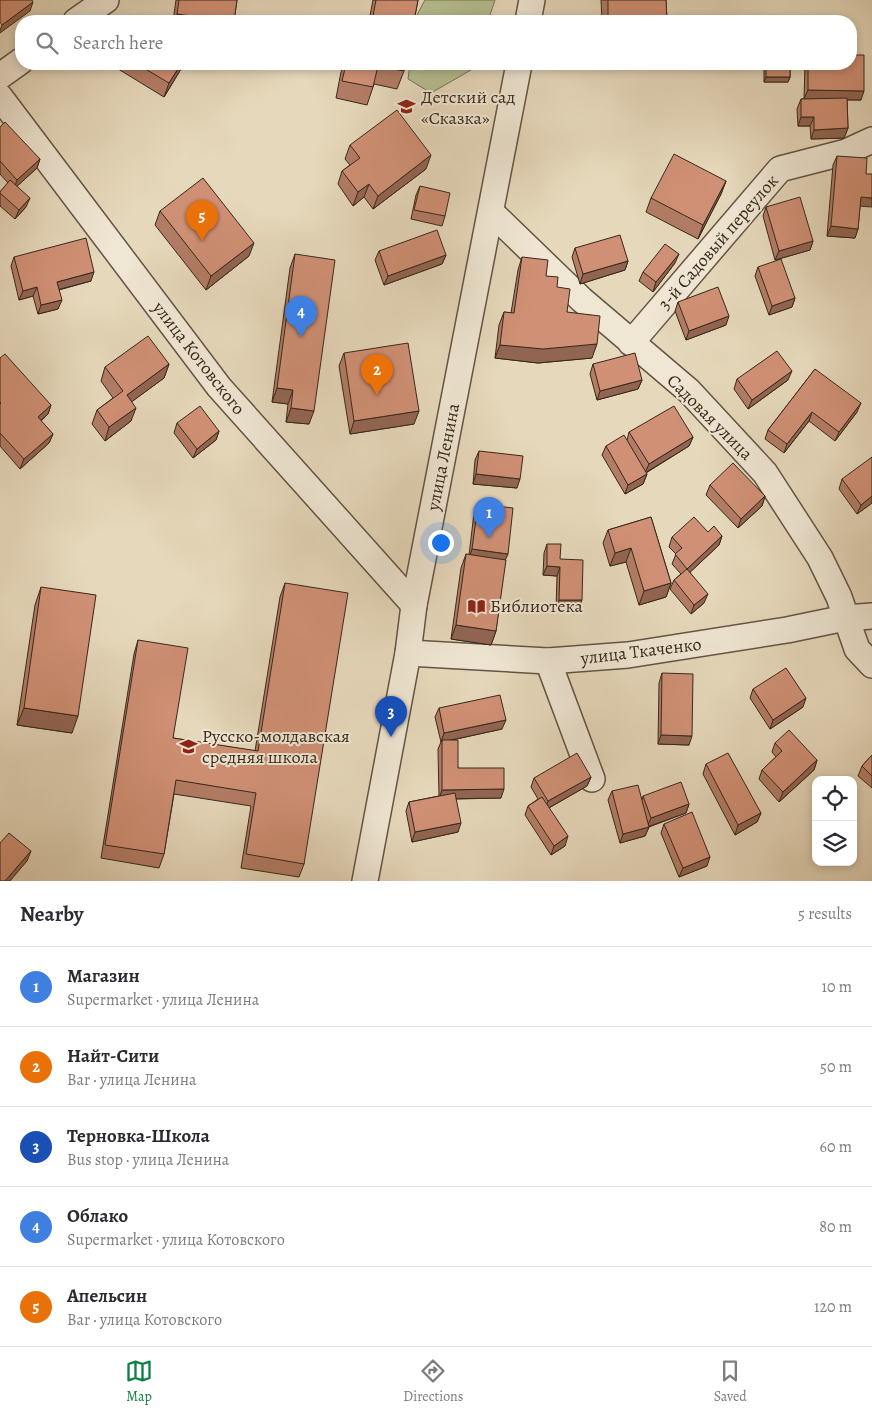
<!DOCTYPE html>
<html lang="en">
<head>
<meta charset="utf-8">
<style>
  :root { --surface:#fff; --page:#f2f2f3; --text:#2b2b33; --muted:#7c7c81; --line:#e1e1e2; --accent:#0b8043 }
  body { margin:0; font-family:Alegreya,serif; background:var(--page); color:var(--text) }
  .controls { position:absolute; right:15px; bottom:15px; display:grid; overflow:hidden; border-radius:10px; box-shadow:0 2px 8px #0003 }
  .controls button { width:45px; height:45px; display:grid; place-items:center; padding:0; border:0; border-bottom:1px solid var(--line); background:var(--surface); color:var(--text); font:25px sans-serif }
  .you { position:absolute; left:440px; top:542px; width:18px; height:18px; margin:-12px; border:4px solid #fff; border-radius:50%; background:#1a73e8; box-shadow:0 0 0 8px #1a73e833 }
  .badge { display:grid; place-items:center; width:32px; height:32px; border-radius:50%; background:var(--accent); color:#fff; font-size:16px; font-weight:700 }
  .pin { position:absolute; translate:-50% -41px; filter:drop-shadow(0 1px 2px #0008) }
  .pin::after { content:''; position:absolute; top:26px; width:18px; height:15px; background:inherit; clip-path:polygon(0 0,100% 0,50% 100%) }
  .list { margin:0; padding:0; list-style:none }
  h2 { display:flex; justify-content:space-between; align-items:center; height:65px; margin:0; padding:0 20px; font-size:21px }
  h2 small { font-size:16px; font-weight:400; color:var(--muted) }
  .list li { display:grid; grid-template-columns:32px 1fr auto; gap:15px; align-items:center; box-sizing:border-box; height:80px; padding:0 20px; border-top:1px solid var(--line) }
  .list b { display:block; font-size:19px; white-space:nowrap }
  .list p { margin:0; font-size:16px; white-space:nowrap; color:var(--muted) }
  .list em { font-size:16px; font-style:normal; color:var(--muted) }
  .icon { flex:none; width:28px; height:28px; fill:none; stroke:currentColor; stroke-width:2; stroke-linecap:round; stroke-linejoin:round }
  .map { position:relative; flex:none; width:872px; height:881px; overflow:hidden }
  .search { position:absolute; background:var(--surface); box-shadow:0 2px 8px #0003; left:15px; right:15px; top:15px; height:55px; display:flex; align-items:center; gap:12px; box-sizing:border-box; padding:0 18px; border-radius:20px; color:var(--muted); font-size:19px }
  .sheet { height:465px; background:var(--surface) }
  nav { display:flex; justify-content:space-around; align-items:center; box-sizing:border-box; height:70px; border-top:1px solid var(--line); background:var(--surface); font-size:14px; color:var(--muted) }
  nav a { display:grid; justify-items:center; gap:2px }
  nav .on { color:var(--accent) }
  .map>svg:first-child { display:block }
  .green { fill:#b6be90; stroke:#767356 }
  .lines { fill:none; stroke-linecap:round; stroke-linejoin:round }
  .minor-casing { stroke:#635443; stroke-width:28 }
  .minor { stroke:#efe6d3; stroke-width:25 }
  .wall { fill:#b37c65; stroke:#37281b }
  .shaded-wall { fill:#926552; stroke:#37281b }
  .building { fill:#d09075; stroke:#37281b }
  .labels { text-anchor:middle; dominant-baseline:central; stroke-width:4; stroke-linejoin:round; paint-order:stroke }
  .poi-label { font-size:18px; fill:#37281b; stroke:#efe6d3; text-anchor:start }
  .street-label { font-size:18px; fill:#37281b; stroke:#efe6d3 }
</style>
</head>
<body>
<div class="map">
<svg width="872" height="881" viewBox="0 0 872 881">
  <rect width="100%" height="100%" fill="#e6d8bb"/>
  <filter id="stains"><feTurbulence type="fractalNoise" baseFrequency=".004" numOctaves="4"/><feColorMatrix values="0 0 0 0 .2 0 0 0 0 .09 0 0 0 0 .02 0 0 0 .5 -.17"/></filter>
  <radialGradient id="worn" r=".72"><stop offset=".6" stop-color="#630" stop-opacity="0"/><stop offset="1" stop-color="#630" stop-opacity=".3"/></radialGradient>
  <!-- green -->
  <g class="green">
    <path d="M425,0H495L488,21H416L417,15Z"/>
    <path d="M410,64H474L471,70L431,93L408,79Z"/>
  </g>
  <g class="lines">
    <defs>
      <g id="minor">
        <path d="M76,21L106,0"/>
        <path d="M528,21L532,0"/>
        <path d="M0,76L21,61"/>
        <path d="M0,97L219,387L414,605"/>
        <path d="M491,212L582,300L689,391L765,473L820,558L839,597L857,649L872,665"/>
        <path d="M631,343L780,169L846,152L872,140"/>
        <path d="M408,653L548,661L628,655L787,630L845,618L872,616"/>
        <path d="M548,661L592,779"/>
        <path d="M365,881L408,653L414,605L519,64"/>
      </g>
    </defs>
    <!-- minor casing -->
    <use href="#minor" class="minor-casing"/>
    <!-- minor -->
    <use href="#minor" class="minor"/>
  </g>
  <!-- wall -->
  <g class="wall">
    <path d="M176,0H237L234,21H173Z"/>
    <path d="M373,0H418L414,21H369Z"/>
    <path d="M601,0H666L667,21H602Z"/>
    <path d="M110,64H183L181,69L164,97Z"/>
    <path d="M344,64H405L404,71L397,89L374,84L367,105L336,98L341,72Z"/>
    <path d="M764,64H790V77L788,82H764Z"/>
    <path d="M805,64H851L861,100H847L848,128L844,138L811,139L810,126H798L797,109L801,99H804Z"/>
    <path d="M0,127L40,159L37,168L17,186L26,207L15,219L0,206V192L8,183L0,174Z"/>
    <path d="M350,145L426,169L373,209L364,197L353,206L338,184L342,171L350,165L345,159Z"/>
    <path d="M837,156L860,206L858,229L855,238L827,236L833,165Z"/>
    <path d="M726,181L721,194L698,239L646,212L651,198Z"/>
    <path d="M420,186L445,216L442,226L411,219L416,195Z"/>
    <path d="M766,207L813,241L810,250L775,260L763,216Z"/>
    <path d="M160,211L249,256L206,290L155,225Z"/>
    <path d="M575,248L628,261L625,270L580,284L572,257Z"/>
    <path d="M379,251L446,255L442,264L384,285L375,260Z"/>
    <path d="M295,254L309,424L286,422L288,404L272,402L290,268Z"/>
    <path d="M14,257L91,281L59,290L58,309L38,314L33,296L19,300L11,266Z"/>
    <path d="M522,257L557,287L567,312L592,358L538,363L495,358L499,325L504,312L511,313L518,270Z"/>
    <path d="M675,263L653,292L639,281L643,272Z"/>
    <path d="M758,267L795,298L792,307L769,315L755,276Z"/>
    <path d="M678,302L726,325L686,340L675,311Z"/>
    <path d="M344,353L414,424L350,434L339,366Z"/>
    <path d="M0,358L51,405L48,414L41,421L53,434L49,443L20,469L0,446Z"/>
    <path d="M169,364L164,378L131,402V421L105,441L92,424L97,410L113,398L101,381L105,367Z"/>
    <path d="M593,364L642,380L638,389L597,400L590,374Z"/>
    <path d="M815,369L857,412L835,441L809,421L784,453L765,439L768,430Z"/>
    <path d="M737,379L788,380L748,409L734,389Z"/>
    <path d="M177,423L219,431L216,440L193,458L174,433Z"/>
    <path d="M629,432L693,437L689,446L646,473L647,474L643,484L625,494L602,455L606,446L627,440Z"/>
    <path d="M479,451L517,488L473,484L475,460Z"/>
    <path d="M842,479L872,503L857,514L839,489Z"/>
    <path d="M710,485L765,496L762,506L738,528L706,495Z"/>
    <path d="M478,504L505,560L496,631L491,645L451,639L461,568L466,554L469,555L474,513Z"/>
    <path d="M651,517L671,583L666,597L639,605L626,562L610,566L603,543L608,530Z"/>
    <path d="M708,532L722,536L719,545L690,572L704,603L691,614L670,589L674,580L681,574L672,564L676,554L669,547L672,537Z"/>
    <path d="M547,544L560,559L578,610L556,609L557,576L543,575L544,553Z"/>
    <path d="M285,583L304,864L299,877L241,868L251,806L174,794L164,854L159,868L101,858L134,654L138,640L173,738L255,751L280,597Z"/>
    <path d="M41,587L72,733L17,725L35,605Z"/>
    <path d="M662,673L689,745L658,744L659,683Z"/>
    <path d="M753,689L803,707L770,729L750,698Z"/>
    <path d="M439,708L502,729L452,740L458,768L501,798L456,799L458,832L412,842L406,811L409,802L439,796L438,749L441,742L435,717Z"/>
    <path d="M775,743L817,760L814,770L779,802L759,779L762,770L776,757L772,752Z"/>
    <path d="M872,755V788L858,776L862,766Z"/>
    <path d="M706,764L761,813L757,822L735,835L703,774Z"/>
    <path d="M591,777L587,786L549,808L565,846L551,855L525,815L528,806L538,799L531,787L534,778Z"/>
    <path d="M612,791L642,800L643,796L689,804L686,813L649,827L645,836L620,843L608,800Z"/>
    <path d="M664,824L707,866L679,877L661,833Z"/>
  </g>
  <!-- shaded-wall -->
  <g class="shaded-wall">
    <path d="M33,2L30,11L0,33V30L2,25Z"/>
    <path d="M177,14L206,18L204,21H175Z"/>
    <path d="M181,64H183L181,69L164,97L169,83Z"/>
    <path d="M605,64H663L662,69H603Z"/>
    <path d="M766,77H790L788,82H764Z"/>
    <path d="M808,90L864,91L861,100L804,99Z"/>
    <path d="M801,117H814L810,126H798Z"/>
    <path d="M848,128L844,138L811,139L814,130Z"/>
    <path d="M431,155L426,169L373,209L378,196Z"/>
    <path d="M40,159L37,168L14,189L17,180Z"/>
    <path d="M726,181L721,194L698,239L703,225Z"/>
    <path d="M369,184L364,197L353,206L358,192Z"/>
    <path d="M861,197L872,198V207L858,206Z"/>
    <path d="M30,198L26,207L15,219L19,210Z"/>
    <path d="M831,226L858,229L855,238L827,236Z"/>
    <path d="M813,241L810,250L775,260L779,251Z"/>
    <path d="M254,243L249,256L206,290L211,276Z"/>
    <path d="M679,254L675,263L653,292L656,282Z"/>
    <path d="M446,255L442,264L384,285L388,276Z"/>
    <path d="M628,261L625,270L580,284L583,274Z"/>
    <path d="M94,272L91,281L53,291L57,282Z"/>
    <path d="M37,287L33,296L19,300L23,291Z"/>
    <path d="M795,298L792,307L769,315L772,306Z"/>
    <path d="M62,300L58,309L38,314L41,305Z"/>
    <path d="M729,316L726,325L686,340L689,331Z"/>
    <path d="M597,344L592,358L538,363L495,358L500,345Z"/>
    <path d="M169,364L164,378L122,409L127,395Z"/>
    <path d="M792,371L788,380L748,409L752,400Z"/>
    <path d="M642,380L638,389L597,400L600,391Z"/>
    <path d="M277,388L293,390L288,404L272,402Z"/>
    <path d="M861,403L857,412L835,441L839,432Z"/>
    <path d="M51,405L48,414L34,426L38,417Z"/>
    <path d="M136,408L131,421L105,441L109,427Z"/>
    <path d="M291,408L314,411L309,424L286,422Z"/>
    <path d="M419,411L414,424L350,434L354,421Z"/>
    <path d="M812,412L809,421L784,453L787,444Z"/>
    <path d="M219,431L216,440L193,458L197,449Z"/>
    <path d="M53,434L49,443L20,469L24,459Z"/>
    <path d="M693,437L689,446L645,473L649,464Z"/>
    <path d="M476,474L520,479L517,488L473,484Z"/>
    <path d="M647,474L643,484L625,494L628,485Z"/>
    <path d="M765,496L762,506L738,528L741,519Z"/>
    <path d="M872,496V503L857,514L861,505Z"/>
    <path d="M722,536L719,545L684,578L687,569Z"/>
    <path d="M631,548L626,562L610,566L615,553Z"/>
    <path d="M472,549L508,554L504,563L469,558Z"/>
    <path d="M547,566L560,567L557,576L543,575Z"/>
    <path d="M671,583L666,597L639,605L644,591Z"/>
    <path d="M708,594L704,603L691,614L694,605Z"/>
    <path d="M559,600H582L578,610L556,609Z"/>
    <path d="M456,625L496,631L491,645L451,639Z"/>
    <path d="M806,698L803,707L770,729L773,720Z"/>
    <path d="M24,708L78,716L72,733L17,725Z"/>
    <path d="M506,720L502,729L442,742V740L441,742L444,733Z"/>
    <path d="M661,735L692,736L689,745L658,744Z"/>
    <path d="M817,760L814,770L779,802L783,792Z"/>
    <path d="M591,777L587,786L545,810L548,801Z"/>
    <path d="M504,789L501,798L439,799L442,790Z"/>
    <path d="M689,804L686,813L647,827L651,818Z"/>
    <path d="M761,813L757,822L735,835L738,825Z"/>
    <path d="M461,823L458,832L412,842L415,832Z"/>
    <path d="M649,827L645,836L620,843L623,834Z"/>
    <path d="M568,836L565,846L551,855L554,846Z"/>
    <path d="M31,851L27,861L10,881H5Z"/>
    <path d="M710,857L707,866L679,877L683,868Z"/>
  </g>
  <!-- building -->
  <g class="building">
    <path d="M0,0H32L33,2L2,25L0,22Z"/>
    <path d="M179,0H237L234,21H205L206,18L177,14Z"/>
    <path d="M376,0H418L414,21H372Z"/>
    <path d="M608,0H666L667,21H608Z"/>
    <path d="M122,16L130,21H119Z"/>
    <path d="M851,55H864V91L808,90V64H851Z"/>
    <path d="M137,64H181L169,83Z"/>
    <path d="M346,64H405L404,71L378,66L373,87L342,81Z"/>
    <rect x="766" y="64" width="24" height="13"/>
    <path d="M847,98L848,128L814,130V117H801V99Z"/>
    <path d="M397,110L431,155L378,196L369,184L358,192L342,171L360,158L350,145Z"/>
    <path d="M5,122L40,159L17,180L0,161V127Z"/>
    <path d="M674,154L726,181L703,225L651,198Z"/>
    <path d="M837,156L867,158L866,174H872V198L861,197L858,229L831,226Z"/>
    <path d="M203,178L254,243L211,276L160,211Z"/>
    <path d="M10,180L30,198L19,210L0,193V192Z"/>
    <path d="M420,186L450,193L445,216L414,210Z"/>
    <path d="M800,197L813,241L779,251L766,207Z"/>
    <path d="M437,230L446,255L388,276L379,251Z"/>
    <path d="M620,235L628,261L583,274L575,248Z"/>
    <path d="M86,238L94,272L57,282L62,300L41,305L37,287L23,291L14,257Z"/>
    <path d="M665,244L679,254L656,282L643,272Z"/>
    <path d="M295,254L335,260L314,411L291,408L293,390L277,388Z"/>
    <path d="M522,257L548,260L546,276L558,277L557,287L570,289L567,312L600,316L597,344L543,349L500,345L504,312L514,313Z"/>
    <path d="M781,259L795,298L772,306L758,267Z"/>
    <path d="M718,287L729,316L689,331L678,302Z"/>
    <path d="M148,336L169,364L127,395L136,408L109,427L97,410L123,391L105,367Z"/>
    <path d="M408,343L419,411L354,421L344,353Z"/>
    <path d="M777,351L792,371L752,400L737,379Z"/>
    <path d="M635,353L642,380L600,391L593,364Z"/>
    <path d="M5,354L51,405L38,417L53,434L24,459L0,433V404L1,403L0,402V358Z"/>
    <path d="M815,369L861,403L839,432L812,412L787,444L768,430Z"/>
    <path d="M200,406L219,431L197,449L177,423Z"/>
    <path d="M674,406L693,437L649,464L629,432Z"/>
    <path d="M624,435L647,474L628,485L606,446Z"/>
    <path d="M479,451L523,456L520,479L476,474Z"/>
    <path d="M872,457V496L861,505L842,479Z"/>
    <path d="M733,463L765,496L741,519L710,485Z"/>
    <path d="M478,504L513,508L508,554L472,549Z"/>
    <path d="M651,517L671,583L644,591L631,548L615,553L608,530Z"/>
    <path d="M694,517L708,532L714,526L722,536L687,569L708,594L694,605L674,580L687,569L675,554L682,548L672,537Z"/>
    <path d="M547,544H561L560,559L583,560L582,600H559L560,567L547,566Z"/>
    <path d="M466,554L506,560L496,631L456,625Z"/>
    <path d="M285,583L348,593L304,864L246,854L256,793L176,780L164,854L105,845L138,640L188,648L173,738L258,751Z"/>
    <path d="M41,587L96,595L78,716L24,708Z"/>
    <path d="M786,668L806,698L773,720L753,689Z"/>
    <path d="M662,673L693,674L692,736L661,735Z"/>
    <path d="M500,695L506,720L444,733L439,708Z"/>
    <path d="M789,730L817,760L783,792L762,770L782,751L775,743Z"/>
    <path d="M442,740H458V768H504V789L442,790Z"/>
    <path d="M577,753L591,777L548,801L534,778Z"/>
    <path d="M728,753L761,813L738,825L706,764Z"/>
    <path d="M872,755V776L862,766Z"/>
    <path d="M681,782L689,804L651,818L643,796Z"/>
    <path d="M638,785L649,827L623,834L612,791Z"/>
    <path d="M455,793L461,823L415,832L409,802Z"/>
    <path d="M542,797L568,836L554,846L528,806Z"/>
    <path d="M692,812L710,857L683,868L664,824Z"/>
    <path d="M9,833L31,851L5,881H0V843Z"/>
  </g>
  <!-- icons -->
  <defs>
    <symbol id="school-bare" viewBox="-9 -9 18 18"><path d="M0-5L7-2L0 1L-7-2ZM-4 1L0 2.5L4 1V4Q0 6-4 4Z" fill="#8f2418" stroke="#efe6d3" stroke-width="2.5" paint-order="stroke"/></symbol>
    <symbol id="library-bare" viewBox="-9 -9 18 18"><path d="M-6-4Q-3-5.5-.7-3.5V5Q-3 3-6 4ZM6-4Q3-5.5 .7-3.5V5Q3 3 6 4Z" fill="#8f2418" stroke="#efe6d3" stroke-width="2.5" paint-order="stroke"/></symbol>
  </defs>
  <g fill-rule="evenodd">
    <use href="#school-bare" x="394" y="94" width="25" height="25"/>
    <use href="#library-bare" x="464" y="594" width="25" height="25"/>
    <use href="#school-bare" x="176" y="734" width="25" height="25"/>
  </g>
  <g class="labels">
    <!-- poi labels -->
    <g class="poi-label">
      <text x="421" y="97">Детский сад<tspan x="421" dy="21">«Сказка»</tspan></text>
      <text x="490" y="606">Библиотека</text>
      <text x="202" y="736">Русско-молдавская<tspan x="202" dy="21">средняя школа</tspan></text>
    </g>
    <!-- street labels -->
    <g class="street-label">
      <text transform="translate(718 242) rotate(-49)">3-й Садовый переулок</text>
      <text transform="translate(199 358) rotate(52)">улица Котовского</text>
      <text transform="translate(710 417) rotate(45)">Садовая улица</text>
      <text transform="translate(443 457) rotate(-79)">улица Ленина</text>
      <text transform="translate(641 651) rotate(-7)">улица Ткаченко</text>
    </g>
  </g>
  <rect width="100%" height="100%" filter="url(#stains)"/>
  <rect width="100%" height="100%" fill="url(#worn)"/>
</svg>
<div class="controls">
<button><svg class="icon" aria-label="locate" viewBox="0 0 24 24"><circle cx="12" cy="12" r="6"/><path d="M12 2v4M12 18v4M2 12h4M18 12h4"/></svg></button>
<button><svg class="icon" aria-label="layers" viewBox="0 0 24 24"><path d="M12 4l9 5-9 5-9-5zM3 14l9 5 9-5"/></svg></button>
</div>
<div class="you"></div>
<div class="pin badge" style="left:489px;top:538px;background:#3f7fe0">1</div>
<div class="pin badge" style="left:377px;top:395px;background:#e8710a">2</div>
<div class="pin badge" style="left:391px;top:737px;background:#1a4fb4">3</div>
<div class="pin badge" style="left:301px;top:337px;background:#3f7fe0">4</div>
<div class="pin badge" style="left:202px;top:241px;background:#e8710a">5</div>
<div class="search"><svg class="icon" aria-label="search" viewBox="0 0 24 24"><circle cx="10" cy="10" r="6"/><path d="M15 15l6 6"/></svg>Search here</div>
</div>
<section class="sheet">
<h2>Nearby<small>5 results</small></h2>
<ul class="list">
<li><span class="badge" style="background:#3f7fe0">1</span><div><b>Магазин</b><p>Supermarket · улица Ленина</p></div><em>10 m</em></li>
<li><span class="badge" style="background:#e8710a">2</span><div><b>Найт-Сити</b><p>Bar · улица Ленина</p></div><em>50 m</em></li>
<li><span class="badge" style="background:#1a4fb4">3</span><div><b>Терновка-Школа</b><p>Bus stop · улица Ленина</p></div><em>60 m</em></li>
<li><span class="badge" style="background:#3f7fe0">4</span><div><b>Облако</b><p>Supermarket · улица Котовского</p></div><em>80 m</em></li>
<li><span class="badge" style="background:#e8710a">5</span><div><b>Апельсин</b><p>Bar · улица Котовского</p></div><em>120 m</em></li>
</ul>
</section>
<nav>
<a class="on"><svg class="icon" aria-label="map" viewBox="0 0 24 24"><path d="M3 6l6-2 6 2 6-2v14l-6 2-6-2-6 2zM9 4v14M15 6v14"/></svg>Map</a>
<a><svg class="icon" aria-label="directions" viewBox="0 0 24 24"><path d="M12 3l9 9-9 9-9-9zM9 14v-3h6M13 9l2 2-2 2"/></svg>Directions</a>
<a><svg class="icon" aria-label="saved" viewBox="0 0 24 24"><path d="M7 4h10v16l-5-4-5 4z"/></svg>Saved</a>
</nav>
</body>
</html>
